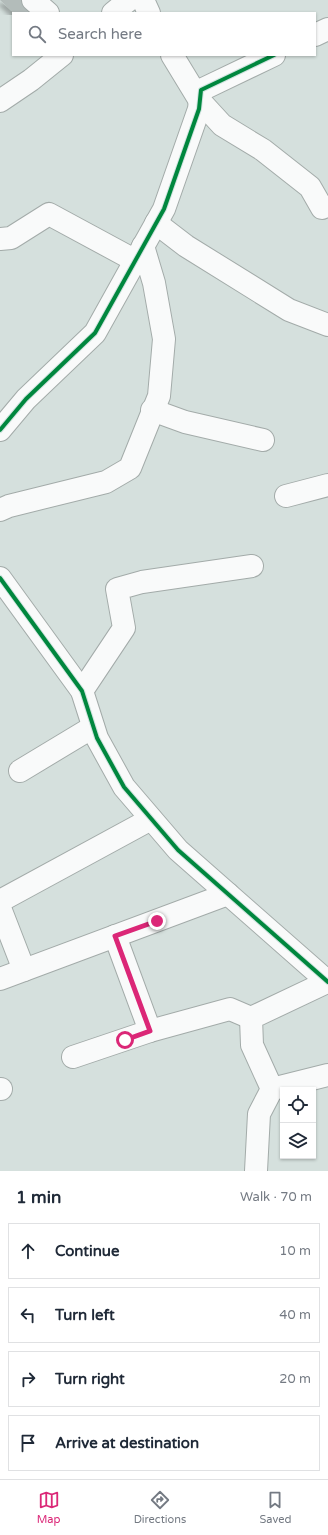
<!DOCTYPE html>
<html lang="en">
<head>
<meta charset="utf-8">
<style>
  :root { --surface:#fff; --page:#f2f2f3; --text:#1f2937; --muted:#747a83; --line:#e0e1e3; --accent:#db2777 }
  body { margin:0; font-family:"Varela Round",sans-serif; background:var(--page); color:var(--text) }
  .controls { position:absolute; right:12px; bottom:12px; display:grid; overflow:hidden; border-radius:0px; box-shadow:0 1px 3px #0004 }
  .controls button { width:36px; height:36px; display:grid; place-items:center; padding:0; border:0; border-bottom:1px solid var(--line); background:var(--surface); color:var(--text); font:20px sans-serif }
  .stop { position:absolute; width:12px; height:12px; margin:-9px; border:3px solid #db2777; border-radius:50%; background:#fff }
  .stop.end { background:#db2777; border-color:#fff; box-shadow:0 1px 4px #0008 }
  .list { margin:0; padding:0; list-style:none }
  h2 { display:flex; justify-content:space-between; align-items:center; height:52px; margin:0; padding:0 16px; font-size:17px }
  h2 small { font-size:13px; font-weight:400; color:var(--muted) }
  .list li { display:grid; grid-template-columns:26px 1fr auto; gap:12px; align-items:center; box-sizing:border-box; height:56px; margin:0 8px 8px; padding:0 8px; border:1px solid var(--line); border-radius:0px }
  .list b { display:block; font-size:15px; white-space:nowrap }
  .list em { font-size:13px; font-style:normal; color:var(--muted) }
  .icon { flex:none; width:22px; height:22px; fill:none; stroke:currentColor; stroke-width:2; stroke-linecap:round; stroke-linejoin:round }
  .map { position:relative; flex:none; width:328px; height:1171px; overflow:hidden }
  .search { position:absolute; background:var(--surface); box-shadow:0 1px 3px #0004; left:12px; right:12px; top:12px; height:44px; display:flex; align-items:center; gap:10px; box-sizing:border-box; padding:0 14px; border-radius:0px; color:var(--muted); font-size:15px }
  .sheet { height:308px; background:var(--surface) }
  nav { display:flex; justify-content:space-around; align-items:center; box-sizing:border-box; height:56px; border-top:1px solid var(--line); background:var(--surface); font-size:11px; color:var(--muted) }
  nav a { display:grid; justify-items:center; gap:2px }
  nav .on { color:var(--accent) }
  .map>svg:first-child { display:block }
  .building { fill:#b3bcba; filter:url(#shadow) }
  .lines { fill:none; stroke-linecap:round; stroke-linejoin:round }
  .minor-casing { stroke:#a3aba9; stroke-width:24 }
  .minor { stroke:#f9fafa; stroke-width:22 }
  .cycleway-casing { stroke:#d1e4e0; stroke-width:6 }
  .cycleway { stroke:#00873e; stroke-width:4 }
  .route { stroke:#db2777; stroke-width:5 }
</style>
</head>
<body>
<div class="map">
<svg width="328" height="1171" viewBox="0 0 328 1171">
  <defs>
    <filter id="shadow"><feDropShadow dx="-3.5" dy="3.5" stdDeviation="2" flood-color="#0004"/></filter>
  </defs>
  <rect width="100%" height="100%" fill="#d5e0dd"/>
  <!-- building -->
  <path class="building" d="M0,0H26L33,7L28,13H14Z"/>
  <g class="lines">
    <defs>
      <g id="minor">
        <path d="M33,0L48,13"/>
        <path d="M143,0L149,13"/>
        <path d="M113,13L129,0"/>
        <path d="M315,35L328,29"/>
        <path d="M172,55L200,101L222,125L263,150L310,187L322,208"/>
        <path d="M0,101L31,80L62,55"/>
        <path d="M156,223L186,246L289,310L328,325"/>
        <path d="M0,239L11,238L49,214L136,261"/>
        <path d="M152,410L185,422L263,440"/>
        <path d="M0,430L26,399L95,333L164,209L199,109L201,90L274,55"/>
        <path d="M286,496L328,485"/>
        <path d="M0,510L9,506L106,482L130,468L159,396L164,339L154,283L143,246"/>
        <path d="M0,578L82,691L97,738L124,787L178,850L328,982"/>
        <path d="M82,691L124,628L117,589L142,582L252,566"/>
        <path d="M20,771L93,727"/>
        <path d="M0,901L151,819"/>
        <path d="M0,908L24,970"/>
        <path d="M115,936L150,1031"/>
        <path d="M0,979L228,894"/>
        <path d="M73,1057L150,1031L230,1009L251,1018"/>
        <path d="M0,1089H1"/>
        <path d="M272,1089L328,1075"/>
        <path d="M256,1171L259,1114L272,1089L252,1045L251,1018L327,982"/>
      </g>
    </defs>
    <!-- minor casing -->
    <use href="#minor" class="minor-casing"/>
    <!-- minor -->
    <use href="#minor" class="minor"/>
    <defs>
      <g id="cycleway">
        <path d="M0,430L26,399L95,333L164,209L199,109L201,90L274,55"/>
        <path d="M0,578L82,691L97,738L124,787L178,850L328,982"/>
      </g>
    </defs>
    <!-- cycleway casing -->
    <use href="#cycleway" class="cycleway-casing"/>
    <!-- cycleway -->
    <use href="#cycleway" class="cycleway"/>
  </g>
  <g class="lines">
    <!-- route -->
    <path class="route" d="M125,1040L150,1031L115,936L157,921"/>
  </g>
</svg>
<div class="controls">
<button><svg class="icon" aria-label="locate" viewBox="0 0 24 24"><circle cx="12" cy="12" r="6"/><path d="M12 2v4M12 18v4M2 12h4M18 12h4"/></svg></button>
<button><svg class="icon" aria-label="layers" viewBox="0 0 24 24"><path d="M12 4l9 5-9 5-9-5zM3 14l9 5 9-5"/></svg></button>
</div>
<div class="stop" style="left:125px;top:1040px"></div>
<div class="stop end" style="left:157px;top:921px"></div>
<div class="search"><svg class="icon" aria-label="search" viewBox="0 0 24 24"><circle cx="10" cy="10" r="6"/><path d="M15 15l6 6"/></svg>Search here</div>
</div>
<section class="sheet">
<h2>1 min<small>Walk · 70 m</small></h2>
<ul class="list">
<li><svg class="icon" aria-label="ahead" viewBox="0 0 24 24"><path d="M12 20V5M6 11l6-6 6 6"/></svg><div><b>Continue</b></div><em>10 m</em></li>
<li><svg class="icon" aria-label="left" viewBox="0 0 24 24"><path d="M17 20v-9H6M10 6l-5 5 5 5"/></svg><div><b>Turn left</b></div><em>40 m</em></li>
<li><svg class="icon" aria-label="right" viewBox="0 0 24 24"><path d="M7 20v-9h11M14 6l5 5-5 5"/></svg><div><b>Turn right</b></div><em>20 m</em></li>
<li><svg class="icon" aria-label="arrive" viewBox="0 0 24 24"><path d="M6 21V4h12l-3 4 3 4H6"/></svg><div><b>Arrive at destination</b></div></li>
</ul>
</section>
<nav>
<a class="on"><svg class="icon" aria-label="map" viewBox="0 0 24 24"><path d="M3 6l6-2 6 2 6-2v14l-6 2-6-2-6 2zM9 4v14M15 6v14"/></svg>Map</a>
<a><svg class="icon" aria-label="directions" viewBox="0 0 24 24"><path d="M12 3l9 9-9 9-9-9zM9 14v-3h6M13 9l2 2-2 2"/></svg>Directions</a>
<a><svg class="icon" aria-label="saved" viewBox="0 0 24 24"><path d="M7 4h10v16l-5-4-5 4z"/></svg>Saved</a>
</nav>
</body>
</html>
